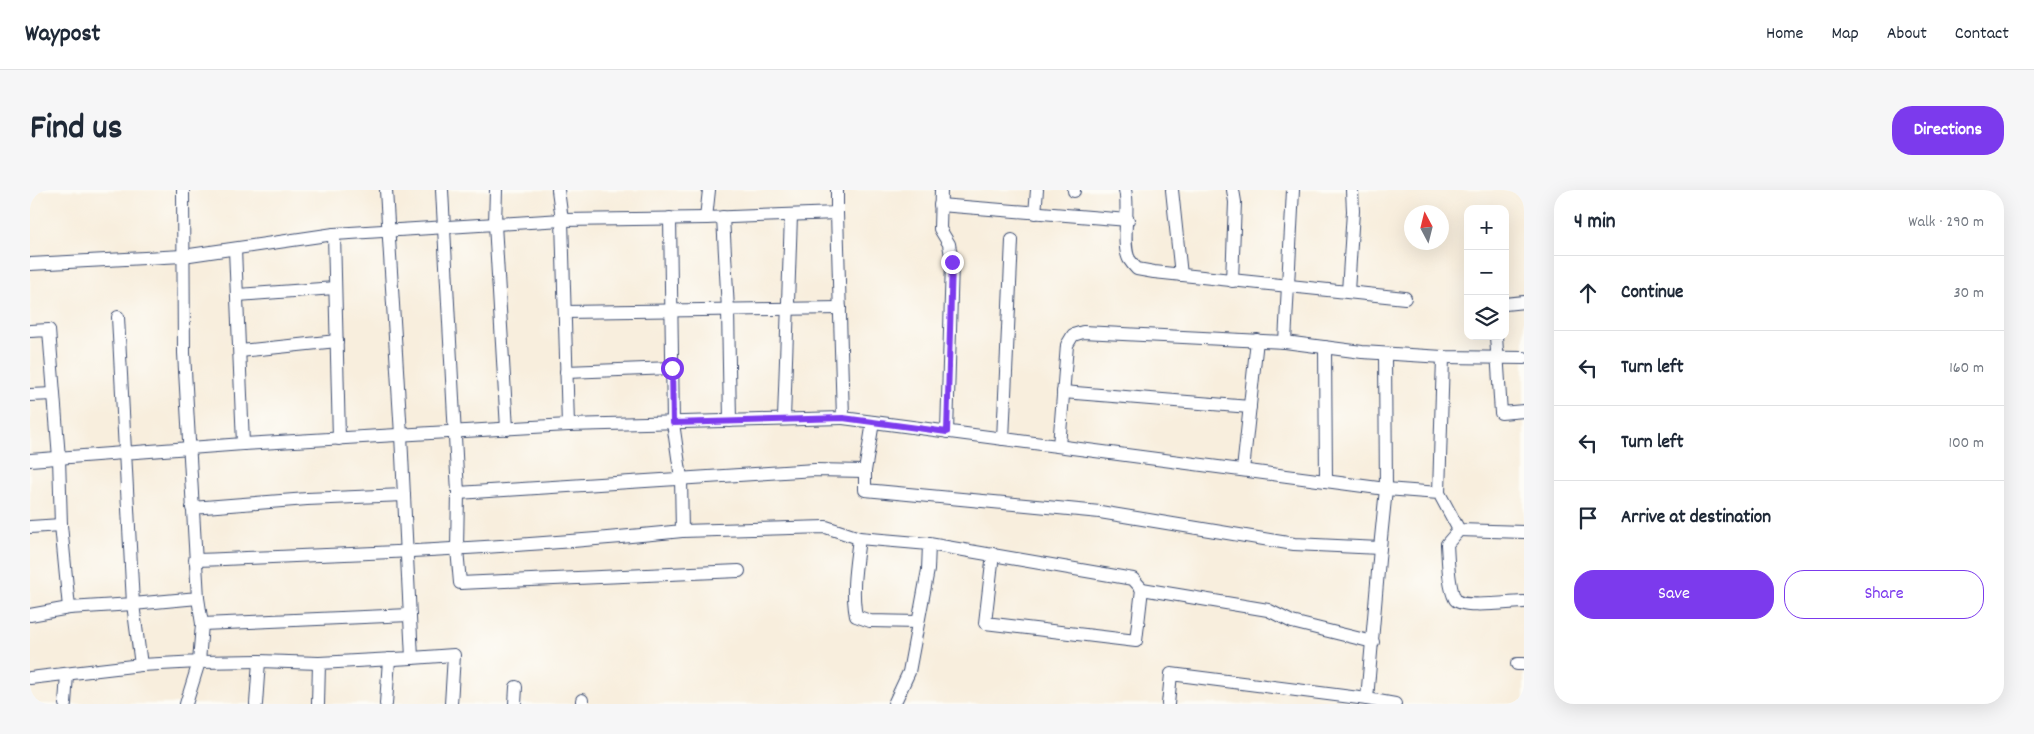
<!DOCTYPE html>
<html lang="en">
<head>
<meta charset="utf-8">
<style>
  :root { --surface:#fff; --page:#f6f6f7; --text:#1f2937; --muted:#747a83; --line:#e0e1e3; --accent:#7c3aed }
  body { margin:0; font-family:Dekko,sans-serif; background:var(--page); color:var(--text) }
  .controls { position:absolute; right:15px; top:15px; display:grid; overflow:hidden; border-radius:10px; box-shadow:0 5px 20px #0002 }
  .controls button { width:45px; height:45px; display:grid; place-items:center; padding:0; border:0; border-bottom:1px solid var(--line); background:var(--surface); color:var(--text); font:25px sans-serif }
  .compass { position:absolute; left:1374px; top:15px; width:45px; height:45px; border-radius:50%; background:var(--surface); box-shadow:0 5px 20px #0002; rotate:353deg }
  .stop { position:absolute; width:15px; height:15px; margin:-11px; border:4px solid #7c3aed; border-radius:50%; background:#fff }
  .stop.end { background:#7c3aed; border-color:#fff; box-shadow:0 1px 5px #0008 }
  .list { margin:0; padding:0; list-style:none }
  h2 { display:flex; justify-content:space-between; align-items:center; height:65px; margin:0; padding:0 20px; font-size:21px }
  h2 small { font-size:16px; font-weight:400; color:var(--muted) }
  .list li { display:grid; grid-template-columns:32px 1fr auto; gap:15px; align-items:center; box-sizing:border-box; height:75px; padding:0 20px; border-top:1px solid var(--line) }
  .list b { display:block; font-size:19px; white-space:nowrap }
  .list em { font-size:16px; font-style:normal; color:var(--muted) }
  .actions { display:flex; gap:10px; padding:15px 20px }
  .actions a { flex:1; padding:11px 0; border:1px solid var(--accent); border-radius:20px; text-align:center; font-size:18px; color:var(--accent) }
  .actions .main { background:var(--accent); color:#fff }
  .icon { flex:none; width:28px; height:28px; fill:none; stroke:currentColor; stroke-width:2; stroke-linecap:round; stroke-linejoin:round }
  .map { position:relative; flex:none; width:1494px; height:514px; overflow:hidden; border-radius:20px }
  header { display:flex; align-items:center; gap:30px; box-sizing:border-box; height:70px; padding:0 25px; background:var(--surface); border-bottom:1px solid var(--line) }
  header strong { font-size:24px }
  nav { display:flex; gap:28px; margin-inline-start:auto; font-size:18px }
  .intro { display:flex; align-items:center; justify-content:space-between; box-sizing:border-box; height:120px; padding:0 30px }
  h1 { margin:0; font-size:35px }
  .button { padding:12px 22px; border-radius:20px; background:var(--accent); color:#fff; font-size:18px; font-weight:700 }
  main { display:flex; gap:30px; padding:0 30px }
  aside { flex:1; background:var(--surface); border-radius:20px; box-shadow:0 5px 20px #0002 }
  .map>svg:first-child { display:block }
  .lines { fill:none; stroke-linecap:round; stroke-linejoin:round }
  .street-casing { stroke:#3c4c71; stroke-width:14 }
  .street { stroke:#fff; stroke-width:12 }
  .route { stroke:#7c3aed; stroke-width:6 }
</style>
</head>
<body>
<header>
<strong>Waypost</strong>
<nav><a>Home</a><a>Map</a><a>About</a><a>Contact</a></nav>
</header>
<div class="intro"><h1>Find us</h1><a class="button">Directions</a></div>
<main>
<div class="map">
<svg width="1494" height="514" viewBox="0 0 1494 514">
  <rect width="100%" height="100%" fill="#fdfcf7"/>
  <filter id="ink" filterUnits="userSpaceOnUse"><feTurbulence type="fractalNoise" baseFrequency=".02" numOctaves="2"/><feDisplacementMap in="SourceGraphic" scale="10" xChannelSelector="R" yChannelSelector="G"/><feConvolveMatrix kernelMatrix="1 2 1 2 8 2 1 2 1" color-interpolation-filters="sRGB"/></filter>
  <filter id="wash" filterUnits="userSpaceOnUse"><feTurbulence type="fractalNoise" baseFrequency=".0096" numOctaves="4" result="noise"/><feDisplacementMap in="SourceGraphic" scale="20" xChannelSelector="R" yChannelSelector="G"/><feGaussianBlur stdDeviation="1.12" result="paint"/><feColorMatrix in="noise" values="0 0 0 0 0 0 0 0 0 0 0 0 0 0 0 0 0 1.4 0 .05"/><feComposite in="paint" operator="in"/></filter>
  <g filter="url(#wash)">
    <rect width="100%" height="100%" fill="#f8eedd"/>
  </g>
  <g filter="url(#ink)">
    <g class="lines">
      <defs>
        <g id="street">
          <path d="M412,0L428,303L785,280L835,281L843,232"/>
          <path d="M466,0L465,34L477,239"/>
          <path d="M528,0L532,30L538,235"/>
          <path d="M679,0L676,28L807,23V0"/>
          <path d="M911,0L910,39L919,54L922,72L917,242"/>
          <path d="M1044,0V1"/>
          <path d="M1095,0C1100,20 1091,53 1099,69C1101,72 1104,76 1107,79L1124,82L1375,108"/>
          <path d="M1142,0L1151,85"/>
          <path d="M910,15L1098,30"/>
          <path d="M1005,23L1007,0"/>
          <path d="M693,27L698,120L700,231"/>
          <path d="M304,44L309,249"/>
          <path d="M205,59L213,254"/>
          <path d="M0,74L153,66L304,44L532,30L676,28"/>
          <path d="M1202,91L1205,12L1203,0"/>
          <path d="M1318,102L1323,21L1322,0"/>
          <path d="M208,105L305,98"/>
          <path d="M1475,114L1494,112"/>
          <path d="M535,122L810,118"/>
          <path d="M0,141L19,140L29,268L31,335L39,418"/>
          <path d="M1466,146L1471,223L1494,221"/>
          <path d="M1255,152L1263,0"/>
          <path d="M1295,157L1296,291"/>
          <path d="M210,161L307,151"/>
          <path d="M536,182L642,178"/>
          <path d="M1033,202L1220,217"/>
          <path d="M0,205L24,204"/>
          <path d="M813,228L1356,299L1409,303L1429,340L1494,342"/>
          <path d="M754,229L761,25"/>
          <path d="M973,249L982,50"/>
          <path d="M1029,256L1037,155L1043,145L1053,142L1255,152L1332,162L1413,167L1494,168"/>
          <path d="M0,270L213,254L538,235L813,228L807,23"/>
          <path d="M1213,280L1227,150"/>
          <path d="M835,281V300L1070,322L1264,354L1350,358L1337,509L1365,514"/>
          <path d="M428,303L427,359L430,393L709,381"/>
          <path d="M1409,303L1413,167"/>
          <path d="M162,318L277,309L374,305"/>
          <path d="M0,337L31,335"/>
          <path d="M1429,340L1417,354C1418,368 1418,396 1425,409C1430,419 1482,412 1494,412"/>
          <path d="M652,341L796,337L829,348L899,354L898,380L879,482L864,514"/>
          <path d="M829,348C826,374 821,400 826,426L840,431L888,432"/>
          <path d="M899,354L1103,389L1112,399L1106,451L955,433L963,364"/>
          <path d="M1350,358L1356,299L1355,164"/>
          <path d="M165,370C328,364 490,358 652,341L651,288L643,233L640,28"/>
          <path d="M1112,399L1238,420L1262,432L1343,452"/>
          <path d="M0,425L39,418L103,414L88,127"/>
          <path d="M172,434L380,425"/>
          <path d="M382,468L424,465L421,514"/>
          <path d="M1487,474H1494"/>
          <path d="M111,475L169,472L172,434L168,408"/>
          <path d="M0,488L111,475L103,414L168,408L154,163L153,0"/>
          <path d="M35,514L37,484"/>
          <path d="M156,514L169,472L229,471L289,473L382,468L371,245L356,0"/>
          <path d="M226,514L229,471"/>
          <path d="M288,514L289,473"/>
          <path d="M356,514L359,469"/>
          <path d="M485,514L486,497"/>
          <path d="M552,514V510"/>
          <path d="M1138,514L1141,484L1337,509"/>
        </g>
      </defs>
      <!-- street casing -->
      <use href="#street" class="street-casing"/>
      <!-- street -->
      <use href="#street" class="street"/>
    </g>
  </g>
  <g class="lines" filter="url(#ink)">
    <!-- route -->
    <path class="route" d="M642,178L643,233L813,228L917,242L922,72"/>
  </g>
</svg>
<div class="controls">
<button>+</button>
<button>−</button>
<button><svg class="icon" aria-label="layers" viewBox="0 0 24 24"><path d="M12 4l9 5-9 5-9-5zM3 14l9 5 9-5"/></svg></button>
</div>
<svg class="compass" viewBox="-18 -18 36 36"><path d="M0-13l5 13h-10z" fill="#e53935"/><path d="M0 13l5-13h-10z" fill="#747a83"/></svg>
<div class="stop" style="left:642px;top:178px"></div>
<div class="stop end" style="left:922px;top:72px"></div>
</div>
<aside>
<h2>4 min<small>Walk · 290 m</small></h2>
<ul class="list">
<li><svg class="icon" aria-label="ahead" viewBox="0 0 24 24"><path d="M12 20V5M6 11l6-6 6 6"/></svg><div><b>Continue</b></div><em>30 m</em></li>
<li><svg class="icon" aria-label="left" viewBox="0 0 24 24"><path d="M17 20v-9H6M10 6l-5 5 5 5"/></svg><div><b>Turn left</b></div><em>160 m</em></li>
<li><svg class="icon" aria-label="left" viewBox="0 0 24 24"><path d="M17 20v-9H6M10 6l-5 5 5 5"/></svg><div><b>Turn left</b></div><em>100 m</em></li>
<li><svg class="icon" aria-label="arrive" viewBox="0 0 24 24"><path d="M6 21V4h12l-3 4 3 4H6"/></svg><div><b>Arrive at destination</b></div></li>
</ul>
<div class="actions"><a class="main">Save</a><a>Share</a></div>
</aside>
</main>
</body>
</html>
